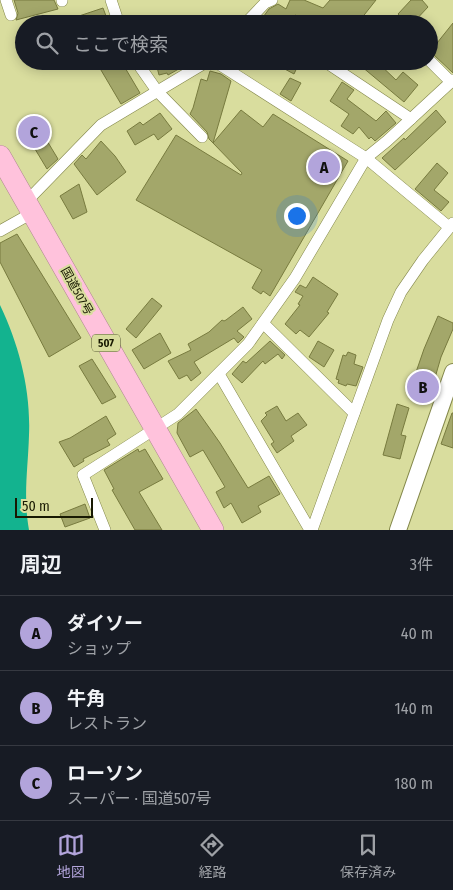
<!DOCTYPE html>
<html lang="ja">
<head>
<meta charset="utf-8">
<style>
  :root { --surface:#171b24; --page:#242831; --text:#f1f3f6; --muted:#9ea1a6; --line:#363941; --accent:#b2a4db }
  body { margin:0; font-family:"Fira Sans Condensed","Noto Sans JP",sans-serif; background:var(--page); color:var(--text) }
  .scale { position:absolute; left:15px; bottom:12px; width:78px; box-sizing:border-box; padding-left:5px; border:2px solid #181902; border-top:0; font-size:14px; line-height:18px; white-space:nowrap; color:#181902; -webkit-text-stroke:4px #d9dd9e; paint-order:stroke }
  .you { position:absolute; left:296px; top:215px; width:18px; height:18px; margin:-12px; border:4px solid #fff; border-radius:50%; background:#1a73e8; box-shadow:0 0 0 8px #1a73e833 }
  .badge { display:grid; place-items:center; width:32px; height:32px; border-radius:50%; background:var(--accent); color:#111; font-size:16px; font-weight:700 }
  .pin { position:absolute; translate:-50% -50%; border:2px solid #fff; box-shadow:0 1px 5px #0006 }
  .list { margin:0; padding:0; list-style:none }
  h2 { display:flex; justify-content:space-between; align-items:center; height:65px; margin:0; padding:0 20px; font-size:21px }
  h2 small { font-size:16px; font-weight:400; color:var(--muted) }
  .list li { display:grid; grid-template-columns:32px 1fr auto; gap:15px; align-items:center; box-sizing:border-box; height:75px; padding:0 20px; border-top:1px solid var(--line) }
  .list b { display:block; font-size:19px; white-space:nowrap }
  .list p { margin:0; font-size:16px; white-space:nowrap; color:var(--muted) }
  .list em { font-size:16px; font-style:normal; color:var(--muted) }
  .icon { flex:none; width:28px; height:28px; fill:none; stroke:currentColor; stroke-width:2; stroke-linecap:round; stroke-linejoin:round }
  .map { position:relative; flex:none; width:453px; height:530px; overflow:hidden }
  .search { position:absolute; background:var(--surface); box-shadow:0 2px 12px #0003; left:15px; right:15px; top:15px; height:55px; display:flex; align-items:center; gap:12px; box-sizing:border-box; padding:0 18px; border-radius:28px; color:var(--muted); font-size:19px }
  .sheet { height:290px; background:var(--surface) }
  nav { display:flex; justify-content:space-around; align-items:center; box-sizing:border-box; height:70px; border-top:1px solid var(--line); background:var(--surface); font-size:14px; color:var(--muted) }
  nav a { display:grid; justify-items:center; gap:2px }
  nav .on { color:var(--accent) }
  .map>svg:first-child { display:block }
  .water { fill:#13b38f }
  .building { fill:#a3a76a; stroke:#787b3f }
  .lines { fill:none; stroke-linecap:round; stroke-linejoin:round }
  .street-casing { stroke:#84884b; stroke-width:12 }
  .secondary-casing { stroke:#84884b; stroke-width:18 }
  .highway-casing { stroke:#ae8790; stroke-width:22 }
  .street { stroke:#fff; stroke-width:11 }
  .secondary { stroke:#fff; stroke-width:16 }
  .highway { stroke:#ffc2dc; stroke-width:21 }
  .labels { text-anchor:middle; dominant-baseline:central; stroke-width:4.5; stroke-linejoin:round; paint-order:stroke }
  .shield { fill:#d9dd9e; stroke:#525431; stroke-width:1 }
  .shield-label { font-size:11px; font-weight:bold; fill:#181902 }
  .street-label { font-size:12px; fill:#181902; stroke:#d9dd9e }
</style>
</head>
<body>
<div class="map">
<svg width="453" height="530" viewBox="0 0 453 530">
  <rect width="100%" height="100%" fill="#d9dd9e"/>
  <!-- water -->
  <path class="water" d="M0,305C19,345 31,390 29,435C28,469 23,496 29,530H0Z"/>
  <!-- building -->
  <g class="building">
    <path d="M14,0H54L58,9L16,20L18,13Z"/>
    <path d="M290,0H304L323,8L330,0H376L357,24H320L295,15L288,24H258L269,9L278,4L286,9Z"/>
    <path d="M411,0H422L428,7L412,24H407L398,14Z"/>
    <path d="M103,8L109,24H61V22Z"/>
    <path d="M453,23V73L434,55L429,53Z"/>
    <path d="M105,61H121L140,93L121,104L98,65Z"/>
    <path d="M162,61H193L168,75L167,73L159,75L156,63Z"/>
    <path d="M284,61H300L294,74L281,67Z"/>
    <path d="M355,61H376L396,80L403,72L418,85L404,102Z"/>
    <path d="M210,71L221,74L231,81L213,143L209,139L207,132L190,114L193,108L201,79L207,81Z"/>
    <path d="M290,78L301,83L291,101L280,94Z"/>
    <path d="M342,82L354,90L347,99L376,121L386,111L396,123L375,141L371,137L369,139L359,127L353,134L341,126L349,114L330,101Z"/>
    <path d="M241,110L263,127L273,114L348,161L270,296L263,291L261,294L252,288L262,270L136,200L176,135L241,175L242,173L213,143Z"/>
    <path d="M436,110L446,122L395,170L382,158L404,138L405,140Z"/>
    <path d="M160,113L172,129L158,140L154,134L135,145L127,131L140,122L143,125Z"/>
    <path d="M35,121L58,159L47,169L23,129Z"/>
    <path d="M101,141L115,156L126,172L97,195L74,164L82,155L86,159Z"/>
    <path d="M437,163L448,173L434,190L449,202L441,211L415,189Z"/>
    <path d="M79,184L87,212L73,219L60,196Z"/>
    <path d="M17,234L81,338L49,357L0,262V243Z"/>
    <path d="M313,277L338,294L327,312L329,313L309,337L300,330L296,334L285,324L300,305L298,304L303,296L295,292L300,285L306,288Z"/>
    <path d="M152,298L162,306L136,338L126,329Z"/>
    <path d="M243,307L252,319L237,331L244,337L238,343L234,338L194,362L201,373L191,381L187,375L179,379L168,361L191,350L188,344L209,332L222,320L224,321L226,320Z"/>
    <path d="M438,316L453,323V329L441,357L430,395L406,388L410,377L414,378L424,349Z"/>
    <path d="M160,333L171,353L144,369L132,350Z"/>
    <path d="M270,341L285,355L282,359L278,354L265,364L263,361L242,383L232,374L243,361L246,363Z"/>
    <path d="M318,341L334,350L324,367L309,357Z"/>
    <path d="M348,352L356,355L354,364L363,367L356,386L347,384L346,386L338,383L339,380L336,379L343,355L346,356Z"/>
    <path d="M92,359L116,397L102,404L79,366Z"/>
    <path d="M397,404L409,408L401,435L406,436L400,459L383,455Z"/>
    <path d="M277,406L286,421L298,413L307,425L291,436L294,441L277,453L271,444L274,442L261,421L267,415L265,413Z"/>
    <path d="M196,409L220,443L248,488L269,476L280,494L258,506L261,512L242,523L231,503L224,508L216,492L225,487L203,450L190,457L177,433L178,423Z"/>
    <path d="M452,413H453V448L441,444Z"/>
    <path d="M106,416L116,434L107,440L110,445L83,459L84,461L74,467L59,442L70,438Z"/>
    <path d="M138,449L139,452L145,449L163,479L139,492L162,530H135L112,490L114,489L104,470Z"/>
    <path d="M85,504L90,518L65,527L60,514Z"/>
  </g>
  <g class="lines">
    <defs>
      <g id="street">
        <path d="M6,0L11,15"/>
        <path d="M62,0V1"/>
        <path d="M111,0L119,24"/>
        <path d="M390,21L393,24"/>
        <path d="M245,24L265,3L272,0"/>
        <path d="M429,60L451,82"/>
        <path d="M136,61L157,91L202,137"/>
        <path d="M214,61L366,158L449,227"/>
        <path d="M333,61L330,65L411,119"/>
        <path d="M26,202L101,125L208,61"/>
        <path d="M0,231L32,213"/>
        <path d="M263,323L354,413"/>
        <path d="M219,374L310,530"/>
        <path d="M105,530L83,475L178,414L248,344L295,278L366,158L387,141L453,80"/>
        <path d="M312,530L388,320L401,292L423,260L453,223"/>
      </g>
      <path id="secondary" d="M398,530L453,372"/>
      <path id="highway" d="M0,156L213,530"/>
    </defs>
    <!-- street casing -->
    <use href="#street" class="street-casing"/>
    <!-- secondary casing -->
    <use href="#secondary" class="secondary-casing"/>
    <!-- highway casing -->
    <use href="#highway" class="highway-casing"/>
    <!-- street -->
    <use href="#street" class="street"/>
    <!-- secondary -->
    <use href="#secondary" class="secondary"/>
    <!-- highway -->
    <use href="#highway" class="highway"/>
  </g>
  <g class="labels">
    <!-- shield labels -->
    <rect class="shield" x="92" y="334.5" width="28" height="17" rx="4"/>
    <g class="shield-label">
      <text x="106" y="343">507</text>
    </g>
    <!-- street labels -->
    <g class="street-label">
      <text transform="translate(77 291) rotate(61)">国道507号</text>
    </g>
  </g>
</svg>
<div class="scale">50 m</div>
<div class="you"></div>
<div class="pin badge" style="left:324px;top:167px">A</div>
<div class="pin badge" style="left:423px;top:387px">B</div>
<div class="pin badge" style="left:34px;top:132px">C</div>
<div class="search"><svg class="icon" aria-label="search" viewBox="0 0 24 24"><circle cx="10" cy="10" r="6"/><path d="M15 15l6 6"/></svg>ここで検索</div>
</div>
<section class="sheet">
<h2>周辺<small>3件</small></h2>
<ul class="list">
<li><span class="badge">A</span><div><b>ダイソー</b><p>ショップ</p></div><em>40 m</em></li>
<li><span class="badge">B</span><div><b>牛角</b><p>レストラン</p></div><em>140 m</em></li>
<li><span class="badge">C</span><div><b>ローソン</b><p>スーパー · 国道507号</p></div><em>180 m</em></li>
</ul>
</section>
<nav>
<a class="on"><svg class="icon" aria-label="map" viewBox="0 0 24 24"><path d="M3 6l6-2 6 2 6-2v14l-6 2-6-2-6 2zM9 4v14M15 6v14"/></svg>地図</a>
<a><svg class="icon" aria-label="directions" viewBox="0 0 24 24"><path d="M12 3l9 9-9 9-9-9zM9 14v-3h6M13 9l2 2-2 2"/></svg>経路</a>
<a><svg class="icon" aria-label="saved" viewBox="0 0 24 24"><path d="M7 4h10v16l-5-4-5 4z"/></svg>保存済み</a>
</nav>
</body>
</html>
